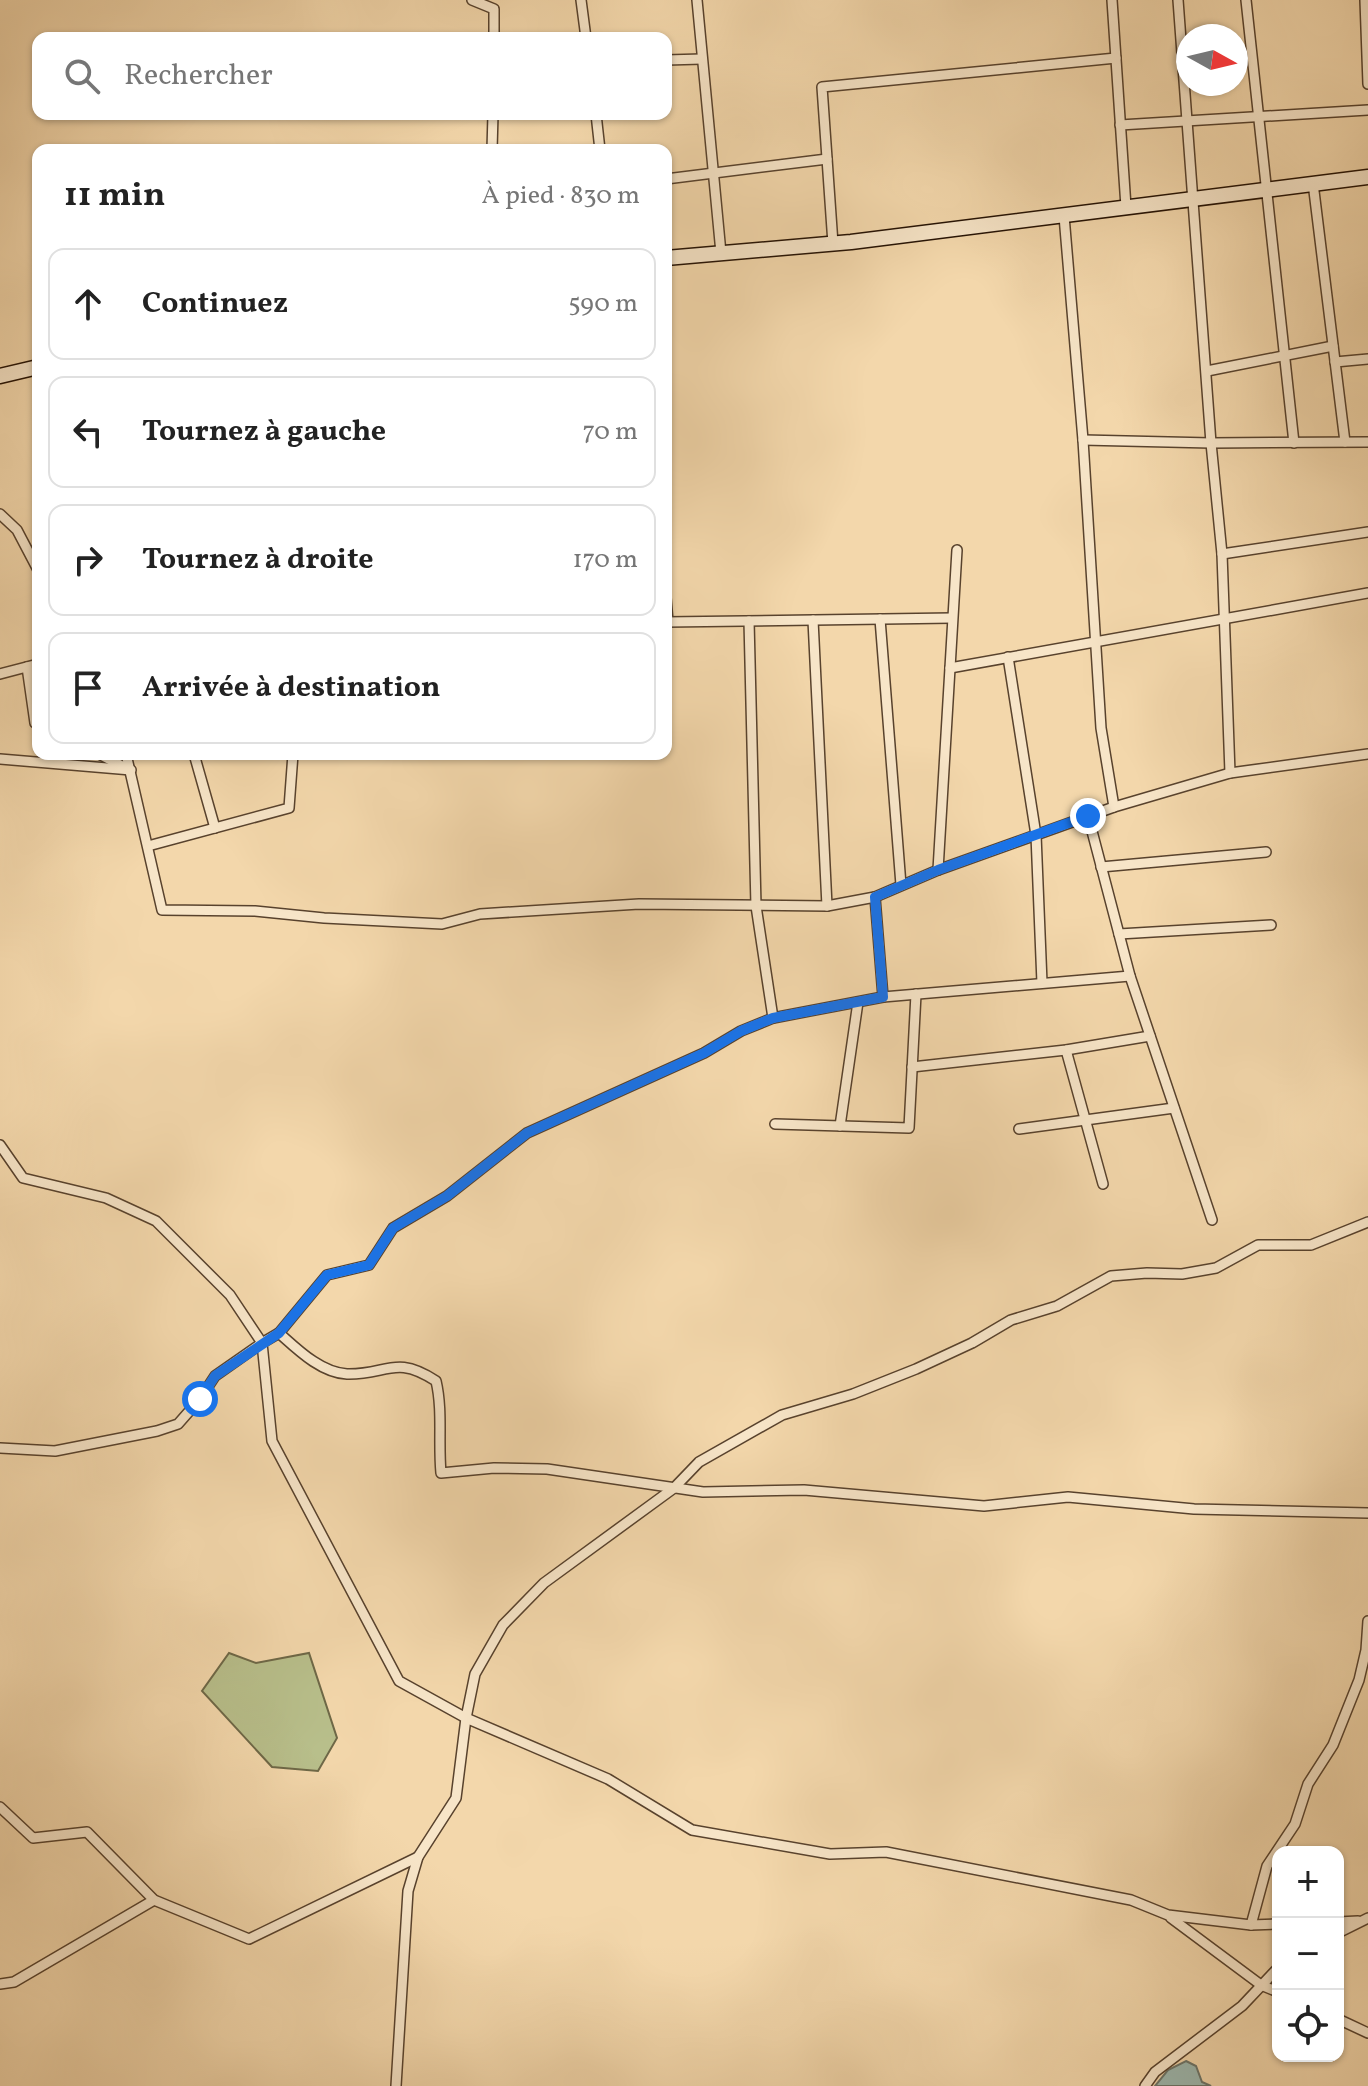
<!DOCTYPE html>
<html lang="fr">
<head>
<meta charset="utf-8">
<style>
  :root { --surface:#fff; --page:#f6f6f6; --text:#222; --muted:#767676; --line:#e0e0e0 }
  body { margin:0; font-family:Vollkorn,serif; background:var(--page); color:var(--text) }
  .controls { position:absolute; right:24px; bottom:24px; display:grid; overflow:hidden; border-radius:16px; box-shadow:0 2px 6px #0004 }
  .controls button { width:72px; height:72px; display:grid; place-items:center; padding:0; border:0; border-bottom:2px solid var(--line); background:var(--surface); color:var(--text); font:40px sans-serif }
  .compass { position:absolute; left:1176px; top:24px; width:72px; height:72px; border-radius:50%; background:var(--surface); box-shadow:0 2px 6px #0004; rotate:98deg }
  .stop { position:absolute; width:24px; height:24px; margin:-18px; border:6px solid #1a73e8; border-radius:50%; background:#fff }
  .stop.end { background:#1a73e8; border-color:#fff; box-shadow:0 2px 8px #0008 }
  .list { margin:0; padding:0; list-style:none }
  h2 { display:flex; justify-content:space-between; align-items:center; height:104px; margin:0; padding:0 32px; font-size:34px }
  h2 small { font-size:26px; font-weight:400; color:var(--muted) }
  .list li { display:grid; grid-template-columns:52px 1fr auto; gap:24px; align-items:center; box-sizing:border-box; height:112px; margin:0 16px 16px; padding:0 16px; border:2px solid var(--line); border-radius:16px }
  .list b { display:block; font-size:30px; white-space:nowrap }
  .list em { font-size:26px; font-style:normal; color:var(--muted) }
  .icon { flex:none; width:44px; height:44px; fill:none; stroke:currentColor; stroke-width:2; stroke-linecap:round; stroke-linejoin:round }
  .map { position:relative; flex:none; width:1368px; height:2086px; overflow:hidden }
  .search { position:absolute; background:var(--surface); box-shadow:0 2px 6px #0004; left:32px; top:32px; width:640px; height:88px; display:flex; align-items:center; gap:20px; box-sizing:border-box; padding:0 28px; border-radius:16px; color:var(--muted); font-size:30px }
  .panel { position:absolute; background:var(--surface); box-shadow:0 2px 6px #0004; left:32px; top:144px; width:640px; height:616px; border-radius:16px }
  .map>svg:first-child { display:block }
  .green { fill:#b8bf8b; stroke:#6e6847; stroke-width:2 }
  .water { fill:#9cb8af; stroke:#6c756a; stroke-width:2 }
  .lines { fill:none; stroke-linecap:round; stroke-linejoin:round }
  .minor-casing { stroke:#58422d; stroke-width:12 }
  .secondary-casing { stroke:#241103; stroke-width:17 }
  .minor { stroke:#f7e5c8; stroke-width:9 }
  .secondary { stroke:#f7e5c8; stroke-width:14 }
  .route { stroke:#1a73e8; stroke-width:10 }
</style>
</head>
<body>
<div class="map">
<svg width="1368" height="2086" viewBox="0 0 1368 2086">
  <rect width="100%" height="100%" fill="#f3d7ab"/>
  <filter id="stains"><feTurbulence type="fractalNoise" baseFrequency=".0025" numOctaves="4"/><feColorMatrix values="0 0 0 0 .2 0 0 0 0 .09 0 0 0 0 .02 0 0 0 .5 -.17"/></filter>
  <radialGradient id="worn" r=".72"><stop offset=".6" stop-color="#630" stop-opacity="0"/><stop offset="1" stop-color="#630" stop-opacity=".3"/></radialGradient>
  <!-- green -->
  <path class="green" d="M229,1653L256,1663L309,1653L337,1738L318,1771L272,1767L202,1691Z"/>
  <!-- water -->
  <path class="water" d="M1186,2061L1196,2066L1202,2082L1211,2086H1155L1168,2070Z"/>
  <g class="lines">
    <defs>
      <g id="minor">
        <path d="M472,0L494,9V38"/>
        <path d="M581,0L586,38"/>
        <path d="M697,0L721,253"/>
        <path d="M1112,0L1126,207"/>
        <path d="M1178,0L1211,443L1222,554L1230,773"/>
        <path d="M1246,0L1294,443"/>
        <path d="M1365,0L1368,84"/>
        <path d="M666,60L702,59"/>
        <path d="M596,114L600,150"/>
        <path d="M1120,125L1368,110"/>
        <path d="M492,150L493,114"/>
        <path d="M666,179L827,159"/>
        <path d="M1313,183L1345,442"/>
        <path d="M1064,216L1083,440L1101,728L1114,807"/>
        <path d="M833,244L822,87L1116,58"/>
        <path d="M1335,362L1368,359"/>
        <path d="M1207,371L1333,346"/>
        <path d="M1083,440L1211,443L1368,442"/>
        <path d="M0,514L17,530L38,570"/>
        <path d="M1222,554L1368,532"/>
        <path d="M666,598L668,622"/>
        <path d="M880,619L901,885"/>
        <path d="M813,620L827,906"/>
        <path d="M749,621L756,906L773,1018"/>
        <path d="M666,622L952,618"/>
        <path d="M1008,657L1036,835L1042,983"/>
        <path d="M27,667L35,723L38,724"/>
        <path d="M950,668L1368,593"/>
        <path d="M0,674L38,664"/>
        <path d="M99,754L124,767"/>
        <path d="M126,754L162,910L255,911L324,918L442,924L480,914L639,904L827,906L875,897L938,870L1114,807L1230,773L1368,754"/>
        <path d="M194,754L215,828"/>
        <path d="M0,759L131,770"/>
        <path d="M1088,816L1130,976L1212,1220"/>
        <path d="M148,846L289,808L293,754"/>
        <path d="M1101,867L1266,852"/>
        <path d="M938,870L957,550"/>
        <path d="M875,897L883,997"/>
        <path d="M1119,934L1271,925"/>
        <path d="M1130,976L883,997L773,1018L741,1031L704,1053L527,1133L447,1196L393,1228L369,1265L327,1275L279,1333L262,1343L272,1441L399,1681L466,1718L608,1779L692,1830L830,1854L886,1852L1131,1900L1168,1915L1251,1925L1278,1924"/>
        <path d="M1066,1050L1103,1184"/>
        <path d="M912,1067L1066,1050L1150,1036"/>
        <path d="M775,1124L909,1128L916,994"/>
        <path d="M840,1126L858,1002"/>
        <path d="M1019,1129L1174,1108"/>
        <path d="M0,1145L23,1178L106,1198L156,1221L230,1295L262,1343L215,1376L200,1399L178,1424L157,1431L55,1451L0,1448"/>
        <path d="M279,1333C297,1349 321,1373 347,1374C387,1375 395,1354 436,1381C443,1411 438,1442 441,1473L494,1468L547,1469L703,1492L804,1490L984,1506L1068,1497L1194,1509L1368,1513"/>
        <path d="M0,1807L33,1838L87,1832L154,1900L249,1939L418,1857"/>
        <path d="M1171,1918L1261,1985L1278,1992"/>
        <path d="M1338,1922L1358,1921"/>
        <path d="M1251,1925L1267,1866L1295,1824L1308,1784L1333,1745L1359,1680L1366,1650L1368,1621"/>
        <path d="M1338,1933L1368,1918"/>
        <path d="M0,1984L14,1982L154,1900"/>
        <path d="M1338,2019L1368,2033"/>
        <path d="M396,2086L408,1891L418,1857L456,1798L466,1718L475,1674L503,1625L544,1583L674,1488L699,1462L782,1415L853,1394L916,1369L972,1343L1011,1320L1057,1306L1111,1276L1147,1273L1182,1274L1216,1268L1258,1245H1311L1368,1222"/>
        <path d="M1145,2086L1155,2072L1242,2006L1278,1968"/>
      </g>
      <g id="secondary">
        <path d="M666,258L851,242L1368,177"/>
        <path d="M0,376L38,367"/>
      </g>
    </defs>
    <!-- minor casing -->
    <use href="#minor" class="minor-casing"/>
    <!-- secondary casing -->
    <use href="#secondary" class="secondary-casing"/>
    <!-- minor -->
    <use href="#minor" class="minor"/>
    <!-- secondary -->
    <use href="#secondary" class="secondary"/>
  </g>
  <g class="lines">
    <!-- route -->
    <path class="route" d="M200,1399L215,1376L279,1333L327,1275L369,1265L393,1228L447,1196L527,1133L704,1053L741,1031L773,1018L883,997L875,897L938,870L1088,816"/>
  </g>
  <rect width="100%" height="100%" filter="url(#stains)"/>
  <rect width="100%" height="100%" fill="url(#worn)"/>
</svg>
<div class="controls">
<button>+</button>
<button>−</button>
<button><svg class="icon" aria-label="locate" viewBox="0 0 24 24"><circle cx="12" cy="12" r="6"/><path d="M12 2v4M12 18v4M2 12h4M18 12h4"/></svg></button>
</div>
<svg class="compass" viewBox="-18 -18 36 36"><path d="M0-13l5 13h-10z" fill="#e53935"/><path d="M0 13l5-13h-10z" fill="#767676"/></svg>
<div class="stop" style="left:200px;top:1399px"></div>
<div class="stop end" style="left:1088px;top:816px"></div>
<div class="search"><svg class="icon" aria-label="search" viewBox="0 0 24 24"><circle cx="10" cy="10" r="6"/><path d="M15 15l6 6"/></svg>Rechercher</div>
<section class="panel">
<h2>11 min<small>À pied · 830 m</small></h2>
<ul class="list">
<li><svg class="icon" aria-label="ahead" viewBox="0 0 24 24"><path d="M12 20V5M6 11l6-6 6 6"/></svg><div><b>Continuez</b></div><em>590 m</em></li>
<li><svg class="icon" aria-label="left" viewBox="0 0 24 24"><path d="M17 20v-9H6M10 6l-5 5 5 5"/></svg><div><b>Tournez à gauche</b></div><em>70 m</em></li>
<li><svg class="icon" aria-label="right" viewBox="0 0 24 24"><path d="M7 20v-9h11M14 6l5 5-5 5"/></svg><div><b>Tournez à droite</b></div><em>170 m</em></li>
<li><svg class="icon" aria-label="arrive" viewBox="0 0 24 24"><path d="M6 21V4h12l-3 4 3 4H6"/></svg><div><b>Arrivée à destination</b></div></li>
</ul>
</section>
</div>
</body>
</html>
